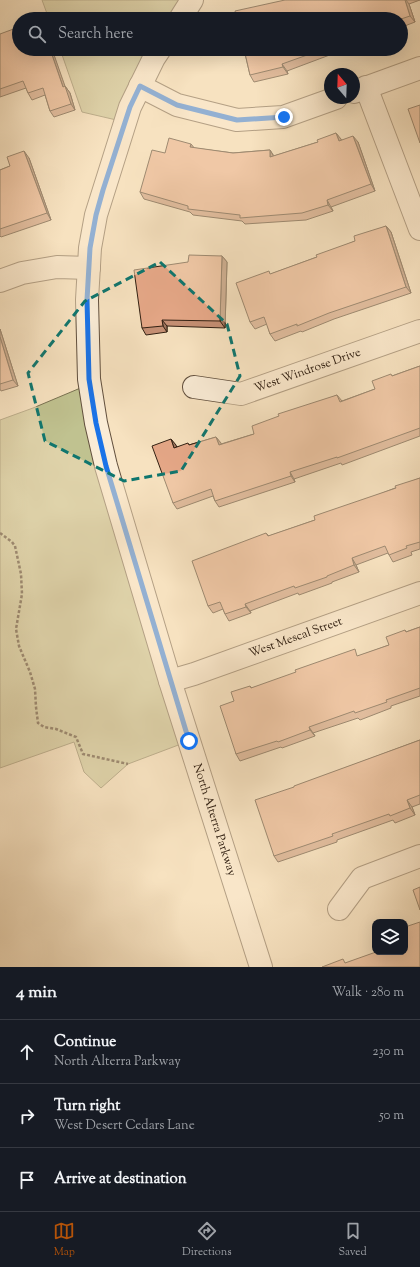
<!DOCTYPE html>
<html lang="en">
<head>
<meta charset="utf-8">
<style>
  :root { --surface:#171b24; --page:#242831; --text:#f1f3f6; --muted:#9ea1a6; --line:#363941; --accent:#b45309 }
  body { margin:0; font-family:"Sorts Mill Goudy",serif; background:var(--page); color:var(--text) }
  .controls { position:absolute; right:12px; bottom:12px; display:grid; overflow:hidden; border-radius:8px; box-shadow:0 4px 16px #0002 }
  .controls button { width:36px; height:36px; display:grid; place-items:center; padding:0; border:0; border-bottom:1px solid var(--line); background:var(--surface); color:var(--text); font:20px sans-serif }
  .compass { position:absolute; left:324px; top:68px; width:36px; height:36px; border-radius:50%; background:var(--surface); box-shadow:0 4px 16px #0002; rotate:341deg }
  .stop { position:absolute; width:12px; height:12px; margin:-9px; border:3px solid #1a73e8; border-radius:50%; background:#fff }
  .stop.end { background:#1a73e8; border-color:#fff; box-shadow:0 1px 4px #0008 }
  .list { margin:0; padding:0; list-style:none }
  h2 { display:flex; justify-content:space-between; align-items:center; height:52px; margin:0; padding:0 16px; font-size:17px }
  h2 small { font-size:13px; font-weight:400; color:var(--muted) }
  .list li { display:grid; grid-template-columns:26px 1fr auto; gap:12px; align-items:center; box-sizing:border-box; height:64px; padding:0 16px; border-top:1px solid var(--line) }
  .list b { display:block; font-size:15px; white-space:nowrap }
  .list p { margin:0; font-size:13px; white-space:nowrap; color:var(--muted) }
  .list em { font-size:13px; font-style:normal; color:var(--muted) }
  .icon { flex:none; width:22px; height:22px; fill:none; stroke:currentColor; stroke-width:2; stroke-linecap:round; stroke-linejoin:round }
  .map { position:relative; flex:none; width:420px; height:967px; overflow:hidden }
  .search { position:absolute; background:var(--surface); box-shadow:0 4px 16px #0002; left:12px; right:12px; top:12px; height:44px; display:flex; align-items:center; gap:10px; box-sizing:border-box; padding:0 14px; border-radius:22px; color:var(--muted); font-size:15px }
  .sheet { height:244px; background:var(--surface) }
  nav { display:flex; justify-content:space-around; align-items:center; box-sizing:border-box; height:56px; border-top:1px solid var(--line); background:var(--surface); font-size:11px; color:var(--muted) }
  nav a { display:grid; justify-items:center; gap:2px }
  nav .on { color:var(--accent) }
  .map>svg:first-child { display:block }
  .green { fill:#c0c290; stroke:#787151 }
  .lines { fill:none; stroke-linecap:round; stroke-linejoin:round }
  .minor-casing { stroke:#62503e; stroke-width:24 }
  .tertiary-casing { stroke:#62503e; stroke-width:24 }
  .path { stroke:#312012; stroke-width:2.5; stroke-dasharray:3 2; stroke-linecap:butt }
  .minor { stroke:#faecd6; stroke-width:22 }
  .tertiary { stroke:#faecd6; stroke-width:22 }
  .wall { fill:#c69075; stroke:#312012 }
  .shaded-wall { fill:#a1765f; stroke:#312012 }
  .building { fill:#e6a888; stroke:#312012 }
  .route { stroke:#1a73e8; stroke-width:5 }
  .marked { fill:none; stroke:#0f766e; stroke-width:3; stroke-dasharray:8 5; stroke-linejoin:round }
  .labels { text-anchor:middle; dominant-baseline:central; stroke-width:3.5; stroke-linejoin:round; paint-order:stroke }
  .street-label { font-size:12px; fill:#312012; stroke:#faecd6 }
</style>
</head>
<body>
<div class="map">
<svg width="420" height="967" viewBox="0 0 420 967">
  <rect width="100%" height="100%" fill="#f7e2c0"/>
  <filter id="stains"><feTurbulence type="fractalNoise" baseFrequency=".005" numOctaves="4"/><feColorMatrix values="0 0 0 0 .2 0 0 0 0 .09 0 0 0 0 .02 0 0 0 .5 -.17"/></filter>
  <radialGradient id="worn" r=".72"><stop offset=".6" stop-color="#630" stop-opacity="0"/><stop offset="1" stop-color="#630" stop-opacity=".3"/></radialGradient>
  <!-- green -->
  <g class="green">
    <path d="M42,0H192L180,19H49Z"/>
    <path d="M60,49H160L125,122L82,112Z"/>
    <path d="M90,384L189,741L128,764L101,788L84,772L74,742L0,768V420L33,408Z"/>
  </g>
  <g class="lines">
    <defs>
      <g id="minor">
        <path d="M140,86L177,105L237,120L283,117L336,98"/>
        <path d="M366,87L420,229"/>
        <path d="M354,92L420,68"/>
        <path d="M0,281L22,273L57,267L89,268"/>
        <path id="s1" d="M194,387L241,394L420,331"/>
        <path id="s2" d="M170,681L194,674L420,593"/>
        <path d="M339,909L362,878L420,856"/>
      </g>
      <g id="tertiary">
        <path d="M180,19L192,0"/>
        <path id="s3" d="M160,49L154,58L130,107L96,215L90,248L87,300L89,379L96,423L106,466L170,681L261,967"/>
      </g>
    </defs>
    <!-- minor casing -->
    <use href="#minor" class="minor-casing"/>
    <!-- tertiary casing -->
    <use href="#tertiary" class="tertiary-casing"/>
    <!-- path -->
    <path class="path" d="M0,533L12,542L15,546L21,574L22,594L16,629L19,646L30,672L35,689L36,707L38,723L44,727L56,729L76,737L83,754L128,764"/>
    <!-- minor -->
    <use href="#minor" class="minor"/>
    <!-- tertiary -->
    <use href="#tertiary" class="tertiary"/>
  </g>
  <!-- wall -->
  <g class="wall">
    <path d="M285,0H420L409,4L415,22L402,27L404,35L401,36V19Z"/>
    <path d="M0,34L65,86L70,93L75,110L54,117L50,111L45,95L32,100L28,93L26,88L0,97Z"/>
    <path d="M244,49H359L345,53L343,50L287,71L288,74L254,82L250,75Z"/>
    <path d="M336,133L341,140L358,142L375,191L331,207L333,211L306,220L245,224L242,221L193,215L190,212L144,199L140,192L165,153L194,148L233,153L270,150L274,156L318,142Z"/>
    <path d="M29,158L51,220L1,237L0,236V170L10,166Z"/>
    <path d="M386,226L391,232L411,293L334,319L302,332L301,331L275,341L270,334L267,324L255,329L250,322L271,274L317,257L355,241Z"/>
    <path d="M222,256L227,262L225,328L167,326V332L146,335L142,328L188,262Z"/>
    <path d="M0,329L18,386L1,391L0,389Z"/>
    <path d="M420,366V436L342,465L341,463L294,479L295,482L219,507L215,501L213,496L177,509L173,503L171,439L176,447L189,445L216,437L221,444L254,434L337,395L342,401L375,389L392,376Z"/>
    <path d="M420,478V549L411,552L412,555L393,562L388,553L356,565L359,572L332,582V583L299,595L298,593L250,611L251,613L229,621L225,614L223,609L213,613L208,606L266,533L269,536L315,520Z"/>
    <path d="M420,627V696L391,706V708L360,720L358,718L313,733L315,736L282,748L281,747L240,761L236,754L234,701L250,686L252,688L359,656L389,645L405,630L406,632Z"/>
    <path d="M420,740V804L412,807L415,815L395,823L393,820L337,840V842L278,862L274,856L294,787Z"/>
  </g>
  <!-- shaded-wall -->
  <g class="shaded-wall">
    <path d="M405,0H406L409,4L415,22L410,16Z"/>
    <path d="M401,26L402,27L404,35L401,30Z"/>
    <path d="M50,49H52L66,89L65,86L70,93L75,110L71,104L63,87Z"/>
    <path d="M282,64L287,71L288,74L283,67Z"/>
    <path d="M336,133L341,139L344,148L339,141Z"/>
    <path d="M353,136L358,142L375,191L371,184Z"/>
    <path d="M191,144L196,150L190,147Z"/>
    <path d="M270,150L274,157H270Z"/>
    <path d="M24,151L29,158L51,220L47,213Z"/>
    <path d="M327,200L331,207L333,211L328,205Z"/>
    <path d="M386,226L391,232L411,293L406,287Z"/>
    <path d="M222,256L227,262L225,328L220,321Z"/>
    <path d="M162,320L167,326V332L163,326Z"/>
    <path d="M0,329L18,386L13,380L0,337Z"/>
    <path d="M216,437L221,443L223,451L219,445Z"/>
    <path d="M171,439L176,445L179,454L174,448Z"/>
    <path d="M290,472L294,479L295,482L291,476Z"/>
    <path d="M352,558L356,565L359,572L354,565Z"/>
    <path d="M245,604L250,611L251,613L246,607Z"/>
    <path d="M309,727L315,736L310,730Z"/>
    <path d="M407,800L412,807L415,815L410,808Z"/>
  </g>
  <!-- building -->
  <g class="building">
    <path d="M285,0H405L410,16L401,19H237L235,11Z"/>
    <path d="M19,27V49H50L63,87L65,86L71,104L50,111L43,88L28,93L23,81L0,89V34Z"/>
    <path d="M244,49H324L282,64L283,67L250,75Z"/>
    <path d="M420,105V143L408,109Z"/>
    <path d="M336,133L339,141L353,136L371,184L327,200L328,205L302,213L240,218V215L188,209V206L140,192L152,150L165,153L169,138L191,144L190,147L233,153L270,150V157L318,142L317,140Z"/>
    <path d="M24,151L47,213L0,229V170L10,166L7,157Z"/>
    <path d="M386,226L406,287L329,313L297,326V324L270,334L264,317L250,322L236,283L269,271L270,274L317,257L316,255L355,241L354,236Z"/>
    <path d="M189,255L222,256L220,321L162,320L163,326L142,328L134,270L188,262Z"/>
    <path d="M0,337L13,380L0,384Z"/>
    <path d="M420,366V428L337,458V457L290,472L291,476L215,501L211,489L173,503L152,446L171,439L174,448L188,443L189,445L216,437L219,445L254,434L252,426L279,416L278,414L337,395L340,402L375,389L372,381L391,374L392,376Z"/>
    <path d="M420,478V542L406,546L407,548L389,555L385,546L352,558L354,565L327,576V577L295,588L294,586L245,604L246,607L225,614L220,602L208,606L192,561L266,533L268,536L315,520L314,516L396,488L395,486Z"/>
    <path d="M420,627V688L386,700L387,702L355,713L354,711L309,727L310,730L278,742L277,741L236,754L220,706L234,701L231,692L250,686L251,688L296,672L295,670L355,649L357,656L389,645L386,637L405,630L406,632Z"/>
    <path d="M420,740V795L407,800L410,808L390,816L389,814L332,834L333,836L274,856L255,800L294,787V786Z"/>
    <path d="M420,887V910L413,890Z"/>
    <path d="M420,922V967H322L343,959L345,963L376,952H405V927Z"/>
  </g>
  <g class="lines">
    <!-- route -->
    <path class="route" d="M189,741L106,466L96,423L89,379L87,300L90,248L96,215L103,190L130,107L140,86L177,105L237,120L284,117"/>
  </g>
  <!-- marked area -->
  <path d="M0 0H420V967H0ZM160,262L227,324L240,376L181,471L124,481L45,441L28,373L85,301Z" fill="#f7e2c0" fill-opacity=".55" fill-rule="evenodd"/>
  <path class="marked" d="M160,262L227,324L240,376L181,471L124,481L45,441L28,373L85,301Z"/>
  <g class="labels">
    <!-- street labels -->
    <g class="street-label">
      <text stroke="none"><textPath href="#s1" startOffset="118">West Windrose Drive</textPath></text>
      <text stroke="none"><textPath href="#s2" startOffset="133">West Mescal Street</textPath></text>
      <text stroke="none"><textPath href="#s3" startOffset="802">North Alterra Parkway</textPath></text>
    </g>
  </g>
  <rect width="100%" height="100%" filter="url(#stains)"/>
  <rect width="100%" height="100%" fill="url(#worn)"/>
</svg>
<div class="controls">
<button><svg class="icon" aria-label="layers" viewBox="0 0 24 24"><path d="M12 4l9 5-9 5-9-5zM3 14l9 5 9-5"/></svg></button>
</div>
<svg class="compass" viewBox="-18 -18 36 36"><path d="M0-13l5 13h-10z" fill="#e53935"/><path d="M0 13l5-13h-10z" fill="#9ea1a6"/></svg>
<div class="stop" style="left:189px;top:741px"></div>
<div class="stop end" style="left:284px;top:117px"></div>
<div class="search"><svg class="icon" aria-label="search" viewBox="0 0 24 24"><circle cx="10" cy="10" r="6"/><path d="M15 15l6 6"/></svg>Search here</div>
</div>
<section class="sheet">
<h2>4 min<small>Walk · 280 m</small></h2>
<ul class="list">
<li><svg class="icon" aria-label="ahead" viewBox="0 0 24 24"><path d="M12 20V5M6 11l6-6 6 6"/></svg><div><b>Continue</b><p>North Alterra Parkway</p></div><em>230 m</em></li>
<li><svg class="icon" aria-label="right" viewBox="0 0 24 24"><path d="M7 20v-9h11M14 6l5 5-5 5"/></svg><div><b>Turn right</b><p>West Desert Cedars Lane</p></div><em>50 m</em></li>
<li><svg class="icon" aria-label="arrive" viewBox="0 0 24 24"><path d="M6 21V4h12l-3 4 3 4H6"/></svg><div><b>Arrive at destination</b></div></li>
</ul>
</section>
<nav>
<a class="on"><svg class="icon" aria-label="map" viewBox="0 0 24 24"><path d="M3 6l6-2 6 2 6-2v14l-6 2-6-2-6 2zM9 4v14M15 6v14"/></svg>Map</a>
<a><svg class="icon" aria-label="directions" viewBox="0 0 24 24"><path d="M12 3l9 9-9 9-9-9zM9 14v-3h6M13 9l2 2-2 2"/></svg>Directions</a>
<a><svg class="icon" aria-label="saved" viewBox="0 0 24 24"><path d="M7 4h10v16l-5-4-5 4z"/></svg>Saved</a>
</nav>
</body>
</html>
